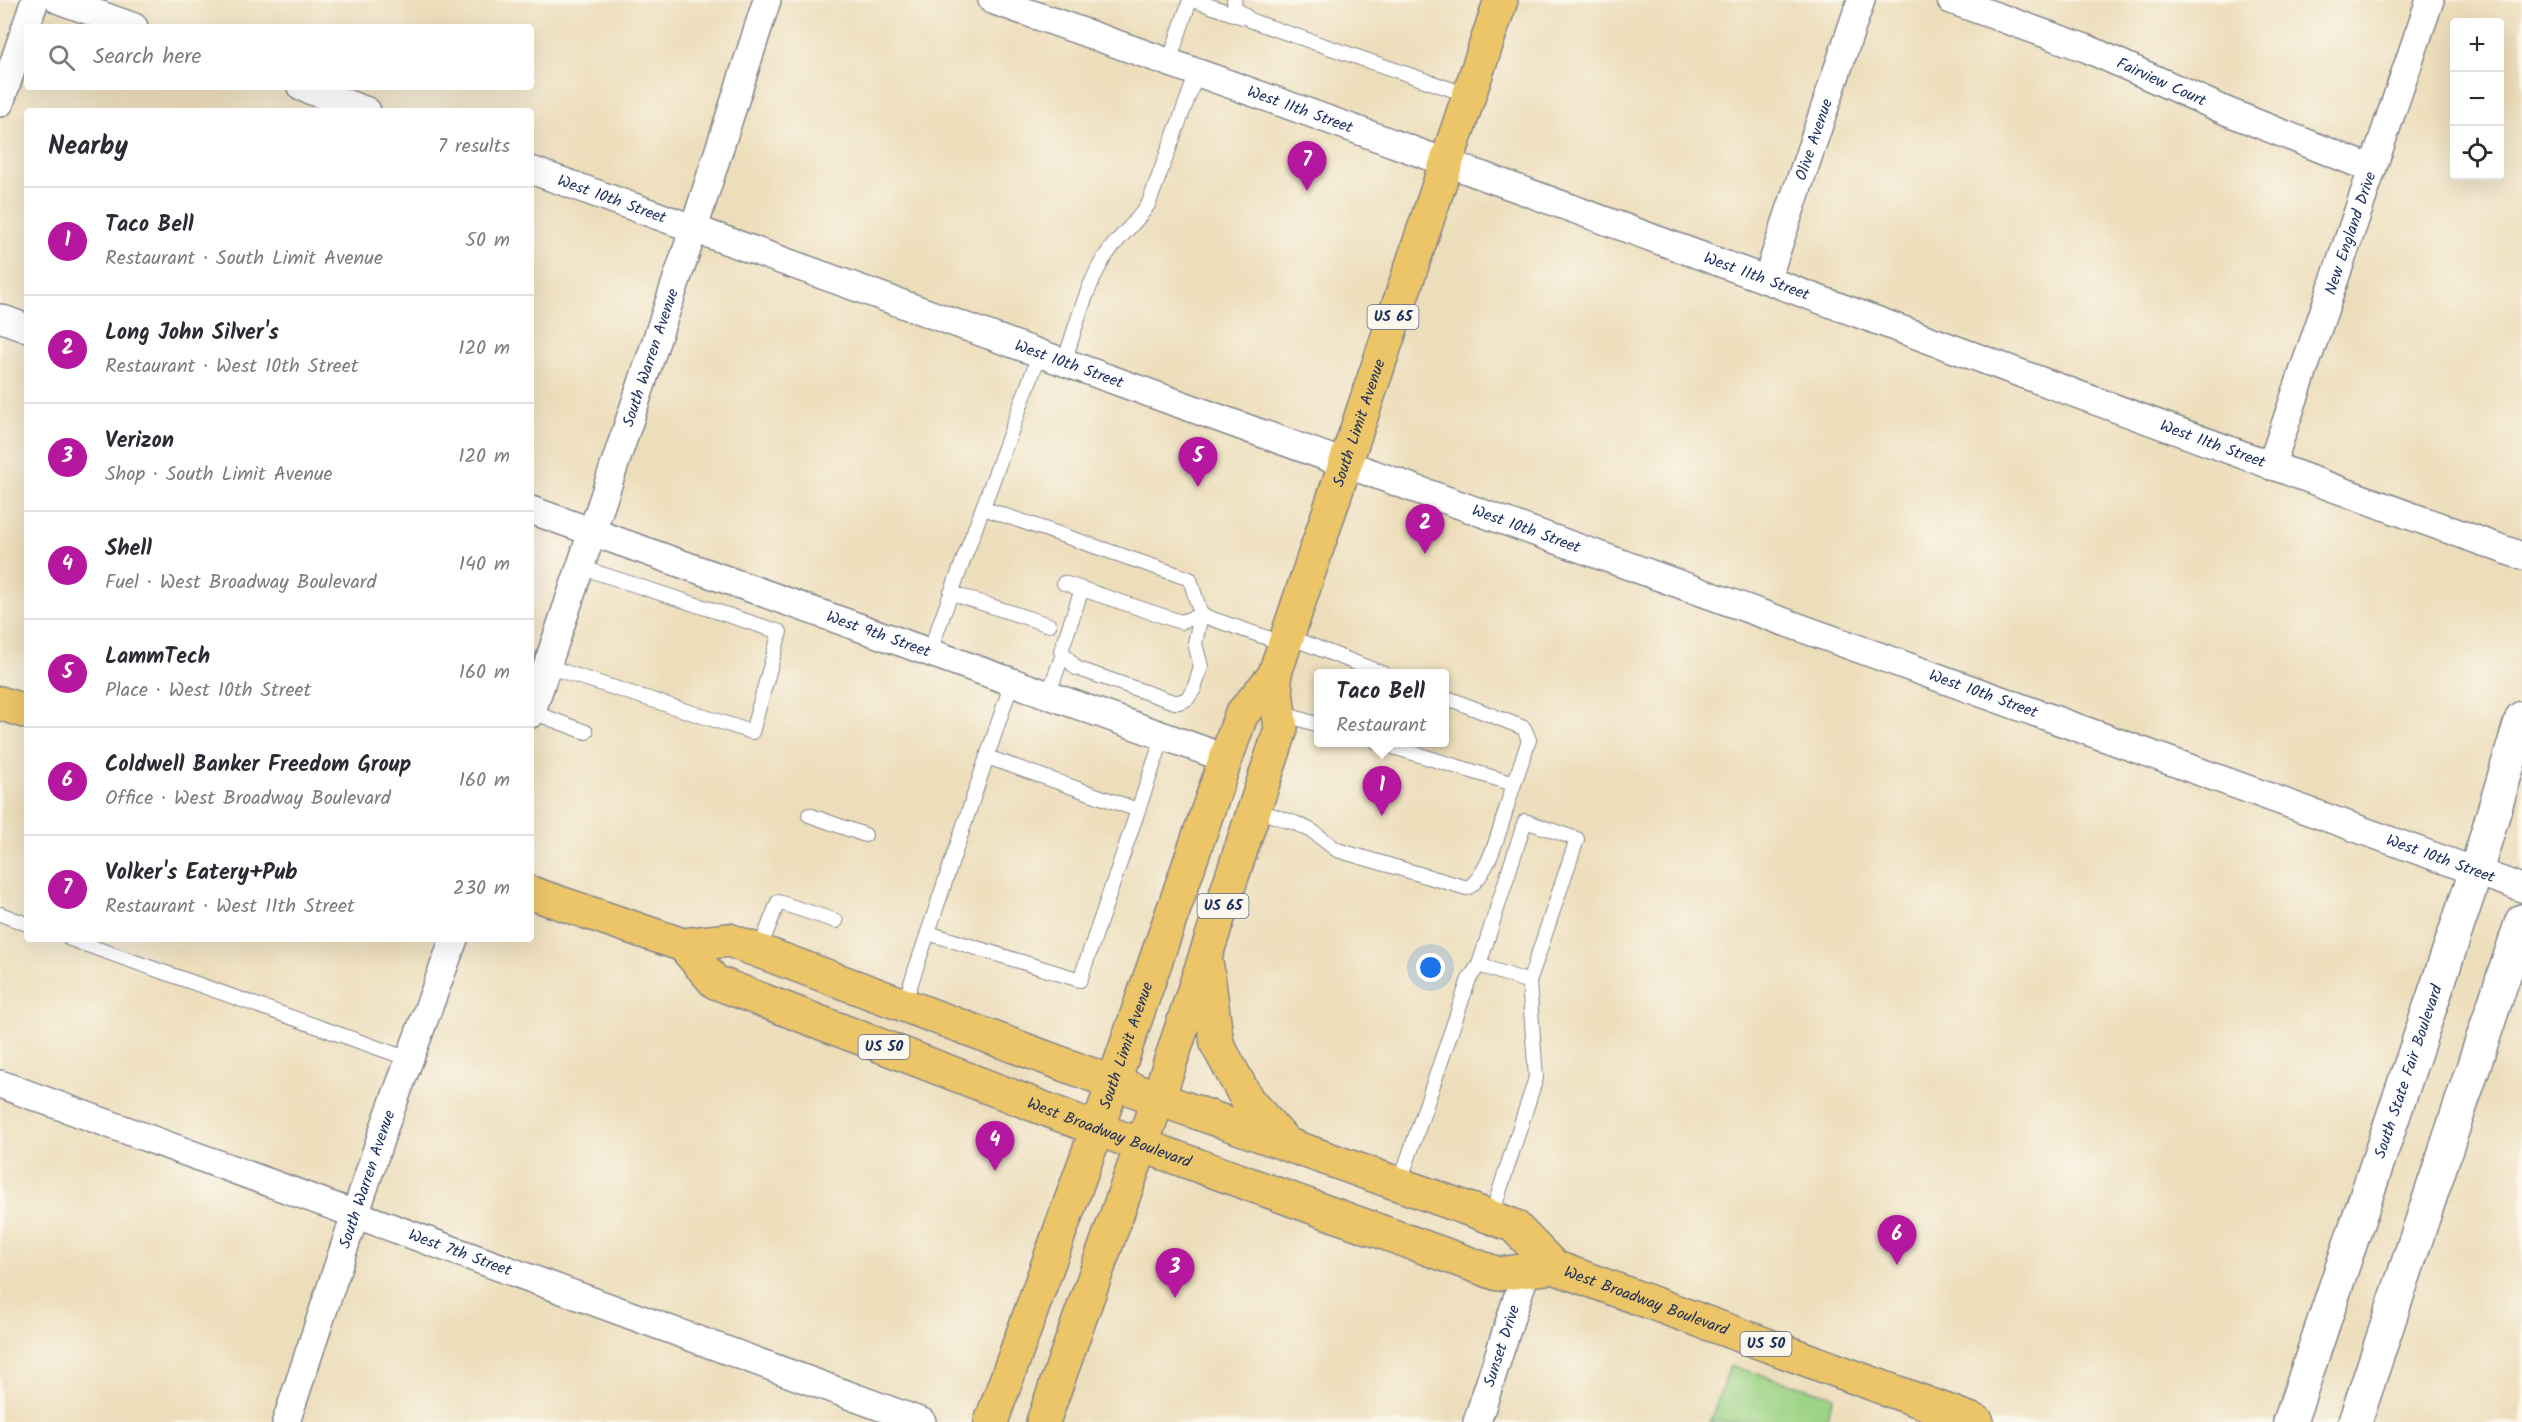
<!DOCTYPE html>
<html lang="en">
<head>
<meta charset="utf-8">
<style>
  :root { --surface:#fff; --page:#f2f2f3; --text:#2b2b33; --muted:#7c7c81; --line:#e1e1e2; --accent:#b5179e }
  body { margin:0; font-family:Kalam,sans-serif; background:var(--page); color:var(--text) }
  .controls { position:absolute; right:18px; top:18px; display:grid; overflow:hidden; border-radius:6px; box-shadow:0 6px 24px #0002 }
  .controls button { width:54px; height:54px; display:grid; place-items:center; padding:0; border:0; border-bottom:2px solid var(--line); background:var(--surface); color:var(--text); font:30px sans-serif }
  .you { position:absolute; left:1431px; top:968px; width:21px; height:21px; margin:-15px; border:4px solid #fff; border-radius:50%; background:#1a73e8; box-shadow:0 0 0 9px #1a73e833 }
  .badge { display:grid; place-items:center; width:39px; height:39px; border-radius:50%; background:var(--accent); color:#fff; font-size:20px; font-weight:700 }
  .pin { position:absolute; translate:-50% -50px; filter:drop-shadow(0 2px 3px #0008) }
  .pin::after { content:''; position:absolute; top:32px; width:21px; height:18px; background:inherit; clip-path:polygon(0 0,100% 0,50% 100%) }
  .popup { position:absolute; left:1314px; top:669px; width:135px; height:78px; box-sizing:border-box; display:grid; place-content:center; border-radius:6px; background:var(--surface); filter:drop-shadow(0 2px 4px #0005); font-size:20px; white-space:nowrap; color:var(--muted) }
  .popup b { font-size:22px; color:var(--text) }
  .popup::after { content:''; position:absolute; left:50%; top:100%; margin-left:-12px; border:12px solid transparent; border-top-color:var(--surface) }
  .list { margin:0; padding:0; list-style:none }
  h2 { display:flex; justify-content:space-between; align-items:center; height:78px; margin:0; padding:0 24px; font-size:26px }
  h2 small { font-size:20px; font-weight:400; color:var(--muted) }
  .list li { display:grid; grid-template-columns:39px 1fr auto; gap:18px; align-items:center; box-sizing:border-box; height:108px; padding:0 24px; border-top:2px solid var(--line) }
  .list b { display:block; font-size:22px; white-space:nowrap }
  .list p { margin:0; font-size:20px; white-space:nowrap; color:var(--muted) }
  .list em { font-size:20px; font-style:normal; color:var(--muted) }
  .icon { flex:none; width:33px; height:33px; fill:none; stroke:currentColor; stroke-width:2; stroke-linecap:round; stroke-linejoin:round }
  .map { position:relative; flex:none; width:2522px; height:1422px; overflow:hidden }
  .search { position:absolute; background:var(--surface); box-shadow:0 6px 24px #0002; left:24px; top:24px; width:510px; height:66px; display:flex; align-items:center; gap:15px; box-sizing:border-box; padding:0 21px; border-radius:6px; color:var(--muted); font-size:22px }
  .panel { position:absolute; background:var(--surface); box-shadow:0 6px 24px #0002; left:24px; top:108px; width:510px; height:834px; border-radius:6px }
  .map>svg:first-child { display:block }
  .green { fill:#9cd385; stroke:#5c8172; stroke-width:1.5 }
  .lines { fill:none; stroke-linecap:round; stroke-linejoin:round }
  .service-casing { stroke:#84868c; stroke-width:16 }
  .minor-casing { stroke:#84868c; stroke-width:30 }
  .tertiary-casing { stroke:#84868c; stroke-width:36 }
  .trunk-casing { stroke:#84868c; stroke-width:36 }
  .service { stroke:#fff; stroke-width:14 }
  .minor { stroke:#fff; stroke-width:27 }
  .tertiary { stroke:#fff; stroke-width:33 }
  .trunk { stroke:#edc569; stroke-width:33 }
  .labels { text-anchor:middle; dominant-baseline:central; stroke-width:4.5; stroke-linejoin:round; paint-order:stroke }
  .shield { fill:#fbf7ec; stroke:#5e6b89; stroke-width:1.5 }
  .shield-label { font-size:15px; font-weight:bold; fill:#1b2f5e }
  .street-label { font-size:16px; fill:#1b2f5e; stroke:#fbf7ec }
</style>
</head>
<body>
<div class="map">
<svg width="2522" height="1422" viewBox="0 0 2522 1422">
  <rect width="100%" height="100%" fill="#fbf7ec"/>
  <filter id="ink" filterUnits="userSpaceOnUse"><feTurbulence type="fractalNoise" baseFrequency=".0167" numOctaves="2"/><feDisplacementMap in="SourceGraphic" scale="12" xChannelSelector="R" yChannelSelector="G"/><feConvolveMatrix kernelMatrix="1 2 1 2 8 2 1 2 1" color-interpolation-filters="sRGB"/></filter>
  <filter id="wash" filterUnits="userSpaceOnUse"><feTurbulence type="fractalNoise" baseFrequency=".008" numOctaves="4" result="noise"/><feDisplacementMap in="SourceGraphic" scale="24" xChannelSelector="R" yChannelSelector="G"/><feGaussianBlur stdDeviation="1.35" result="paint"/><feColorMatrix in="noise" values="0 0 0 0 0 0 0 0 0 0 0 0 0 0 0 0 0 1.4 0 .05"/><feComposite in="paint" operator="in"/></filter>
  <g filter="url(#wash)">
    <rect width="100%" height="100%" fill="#eddebb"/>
    <!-- green -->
    <path class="green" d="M1730,1366L1834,1396L1825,1422H1710Z"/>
  </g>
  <g filter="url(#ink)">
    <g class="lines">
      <defs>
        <g id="service">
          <path d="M1193,0L1242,17"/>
          <path d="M1234,0L1235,8L1252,21L1468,95"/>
          <path d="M1169,62L1190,0"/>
          <path d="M1064,362C1075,330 1084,294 1100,265C1113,240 1135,226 1149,203L1197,73"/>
          <path d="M983,508L1190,579L1201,615L1195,643L1201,667L1194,689L1187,699L1179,702H1174L1076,668L1061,651L1082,589"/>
          <path d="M1064,583L1181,622L1201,615L1285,644"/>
          <path d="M951,593L1049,625"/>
          <path d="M1287,636L1384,674"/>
          <path d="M929,653L1040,353"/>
          <path d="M546,666L752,732L780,632L580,567"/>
          <path d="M1048,695L1063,654"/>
          <path d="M1445,697L1524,728L1529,740L1514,784"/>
          <path d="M532,712L586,732"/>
          <path d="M1281,713L1319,725"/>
          <path d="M987,757L1138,810"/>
          <path d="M1256,810L1295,823L1312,831L1337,850L1467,888C1492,875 1504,811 1514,784L1377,742"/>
          <path d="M809,815L865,835"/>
          <path d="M0,914L27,924"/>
          <path d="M928,933L1080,980L1163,737"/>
          <path d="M70,939L409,1059"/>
          <path d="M759,951L778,902L836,921"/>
          <path d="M904,1004L1012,682"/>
          <path d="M1399,1185L1469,979L1479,965"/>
          <path d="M1491,1217L1536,1078L1529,982L1577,839L1525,821L1479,965L1529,982"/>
        </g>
        <g id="minor">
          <path d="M59,0L134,27"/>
          <path id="s1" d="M992,0C1504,179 2011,373 2522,556"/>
          <path id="s2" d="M1951,0L2088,49L2226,111L2372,169"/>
          <path d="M301,87L367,111"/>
          <path d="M0,103L35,0"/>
          <path id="s3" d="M531,170L2522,888"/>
          <path id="s4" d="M1767,279L1861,0"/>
          <path d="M0,318L27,328"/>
          <path id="s5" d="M2271,466L2430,0"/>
          <path id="s6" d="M531,510L1225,758"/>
          <path id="s7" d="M531,714L694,228L767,0"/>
          <path id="s8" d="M0,1084L922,1422"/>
          <path id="s9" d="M286,1422L385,1125L454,939"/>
          <path id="s10" d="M1477,1422L1526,1271"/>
        </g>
        <g id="tertiary">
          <path id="s11" d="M2290,1422L2476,871L2522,718"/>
          <path d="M2355,1422L2522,921"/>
        </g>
        <g id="trunk">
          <path d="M0,703L27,712"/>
          <path id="s12" d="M531,893L683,945L729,940L1114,1083L1491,1217L1514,1226L1554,1267L1977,1422"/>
          <path id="s13" d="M683,945L715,982L1097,1129L1498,1274L1554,1267"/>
          <path d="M1207,967L1217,1044L1248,1101L1285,1142"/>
          <path id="s14" d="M991,1422L1106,1104L1241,715L1274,676L1501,0"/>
          <path d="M1043,1422L1158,1099L1281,729L1274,676"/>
        </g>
      </defs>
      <!-- service casing -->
      <use href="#service" class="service-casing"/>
      <!-- minor casing -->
      <use href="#minor" class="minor-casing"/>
      <!-- tertiary casing -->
      <use href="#tertiary" class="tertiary-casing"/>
      <!-- trunk casing -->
      <use href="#trunk" class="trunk-casing"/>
      <!-- service -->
      <use href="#service" class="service"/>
      <!-- minor -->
      <use href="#minor" class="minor"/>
      <!-- tertiary -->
      <use href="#tertiary" class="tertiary"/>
      <!-- trunk -->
      <use href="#trunk" class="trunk"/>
    </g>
  </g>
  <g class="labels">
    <!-- shield labels -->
    <g class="shield">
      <rect x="1367.5" y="305" width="51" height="24" rx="4.5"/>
      <rect x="1197.5" y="894" width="51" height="24" rx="4.5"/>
      <rect x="858.5" y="1035" width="51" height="24" rx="4.5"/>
      <rect x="1740.5" y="1332" width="51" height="24" rx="4.5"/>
    </g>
    <g class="shield-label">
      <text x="1393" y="317">US 65</text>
      <text x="1223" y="906">US 65</text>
      <text x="884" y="1047">US 50</text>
      <text x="1766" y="1344">US 50</text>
    </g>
    <!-- street labels -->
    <g class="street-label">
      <text stroke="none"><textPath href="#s2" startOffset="226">Fairview Court</textPath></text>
      <text stroke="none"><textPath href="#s1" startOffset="327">West 11th Street</textPath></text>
      <text stroke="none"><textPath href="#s4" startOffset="147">Olive Avenue</textPath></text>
      <text stroke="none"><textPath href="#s3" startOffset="86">West 10th Street</textPath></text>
      <text stroke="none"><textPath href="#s5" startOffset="246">New England Drive</textPath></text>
      <text stroke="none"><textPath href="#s1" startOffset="813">West 11th Street</textPath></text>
      <text stroke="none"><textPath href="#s7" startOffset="376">South Warren Avenue</textPath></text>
      <text stroke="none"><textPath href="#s3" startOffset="572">West 10th Street</textPath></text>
      <text stroke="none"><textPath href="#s14" startOffset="1068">South Limit Avenue</textPath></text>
      <text stroke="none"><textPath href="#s1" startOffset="1299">West 11th Street</textPath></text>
      <text stroke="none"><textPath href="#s3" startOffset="1058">West 10th Street</textPath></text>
      <text stroke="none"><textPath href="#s6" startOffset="369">West 9th Street</textPath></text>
      <text stroke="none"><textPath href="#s3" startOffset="1544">West 10th Street</textPath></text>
      <text stroke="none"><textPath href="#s3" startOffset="2030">West 10th Street</textPath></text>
      <text stroke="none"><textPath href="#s14" startOffset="400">South Limit Avenue</textPath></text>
      <text stroke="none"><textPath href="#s11" startOffset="370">South State Fair Boulevard</textPath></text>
      <text stroke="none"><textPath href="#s13" startOffset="471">West Broadway Boulevard</textPath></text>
      <text stroke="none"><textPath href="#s9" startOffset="256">South Warren Avenue</textPath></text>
      <text stroke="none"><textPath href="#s8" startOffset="490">West 7th Street</textPath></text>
      <text stroke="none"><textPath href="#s12" startOffset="1198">West Broadway Boulevard</textPath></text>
      <text stroke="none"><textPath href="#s10" startOffset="80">Sunset Drive</textPath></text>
    </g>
  </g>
</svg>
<div class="controls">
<button>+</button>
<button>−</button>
<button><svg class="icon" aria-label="locate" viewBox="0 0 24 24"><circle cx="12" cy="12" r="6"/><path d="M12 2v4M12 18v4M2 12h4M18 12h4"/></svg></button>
</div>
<div class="you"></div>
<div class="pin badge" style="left:1382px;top:816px">1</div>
<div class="popup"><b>Taco Bell</b>Restaurant</div>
<div class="pin badge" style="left:1425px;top:554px">2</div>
<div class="pin badge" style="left:1175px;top:1298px">3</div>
<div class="pin badge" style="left:995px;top:1171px">4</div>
<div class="pin badge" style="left:1198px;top:487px">5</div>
<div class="pin badge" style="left:1897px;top:1265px">6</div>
<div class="pin badge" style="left:1307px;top:191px">7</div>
<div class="search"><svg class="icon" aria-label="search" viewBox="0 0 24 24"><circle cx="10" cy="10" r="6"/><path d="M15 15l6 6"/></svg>Search here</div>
<section class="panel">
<h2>Nearby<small>7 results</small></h2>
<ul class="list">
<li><span class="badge">1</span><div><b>Taco Bell</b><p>Restaurant · South Limit Avenue</p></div><em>50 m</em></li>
<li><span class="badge">2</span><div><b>Long John Silver's</b><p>Restaurant · West 10th Street</p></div><em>120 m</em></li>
<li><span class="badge">3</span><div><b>Verizon</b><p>Shop · South Limit Avenue</p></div><em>120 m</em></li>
<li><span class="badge">4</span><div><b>Shell</b><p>Fuel · West Broadway Boulevard</p></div><em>140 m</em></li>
<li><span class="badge">5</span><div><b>LammTech</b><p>Place · West 10th Street</p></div><em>160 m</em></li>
<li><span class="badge">6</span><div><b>Coldwell Banker Freedom Group</b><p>Office · West Broadway Boulevard</p></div><em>160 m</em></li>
<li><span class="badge">7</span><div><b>Volker's Eatery+Pub</b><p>Restaurant · West 11th Street</p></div><em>230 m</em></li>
</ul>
</section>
</div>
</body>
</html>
